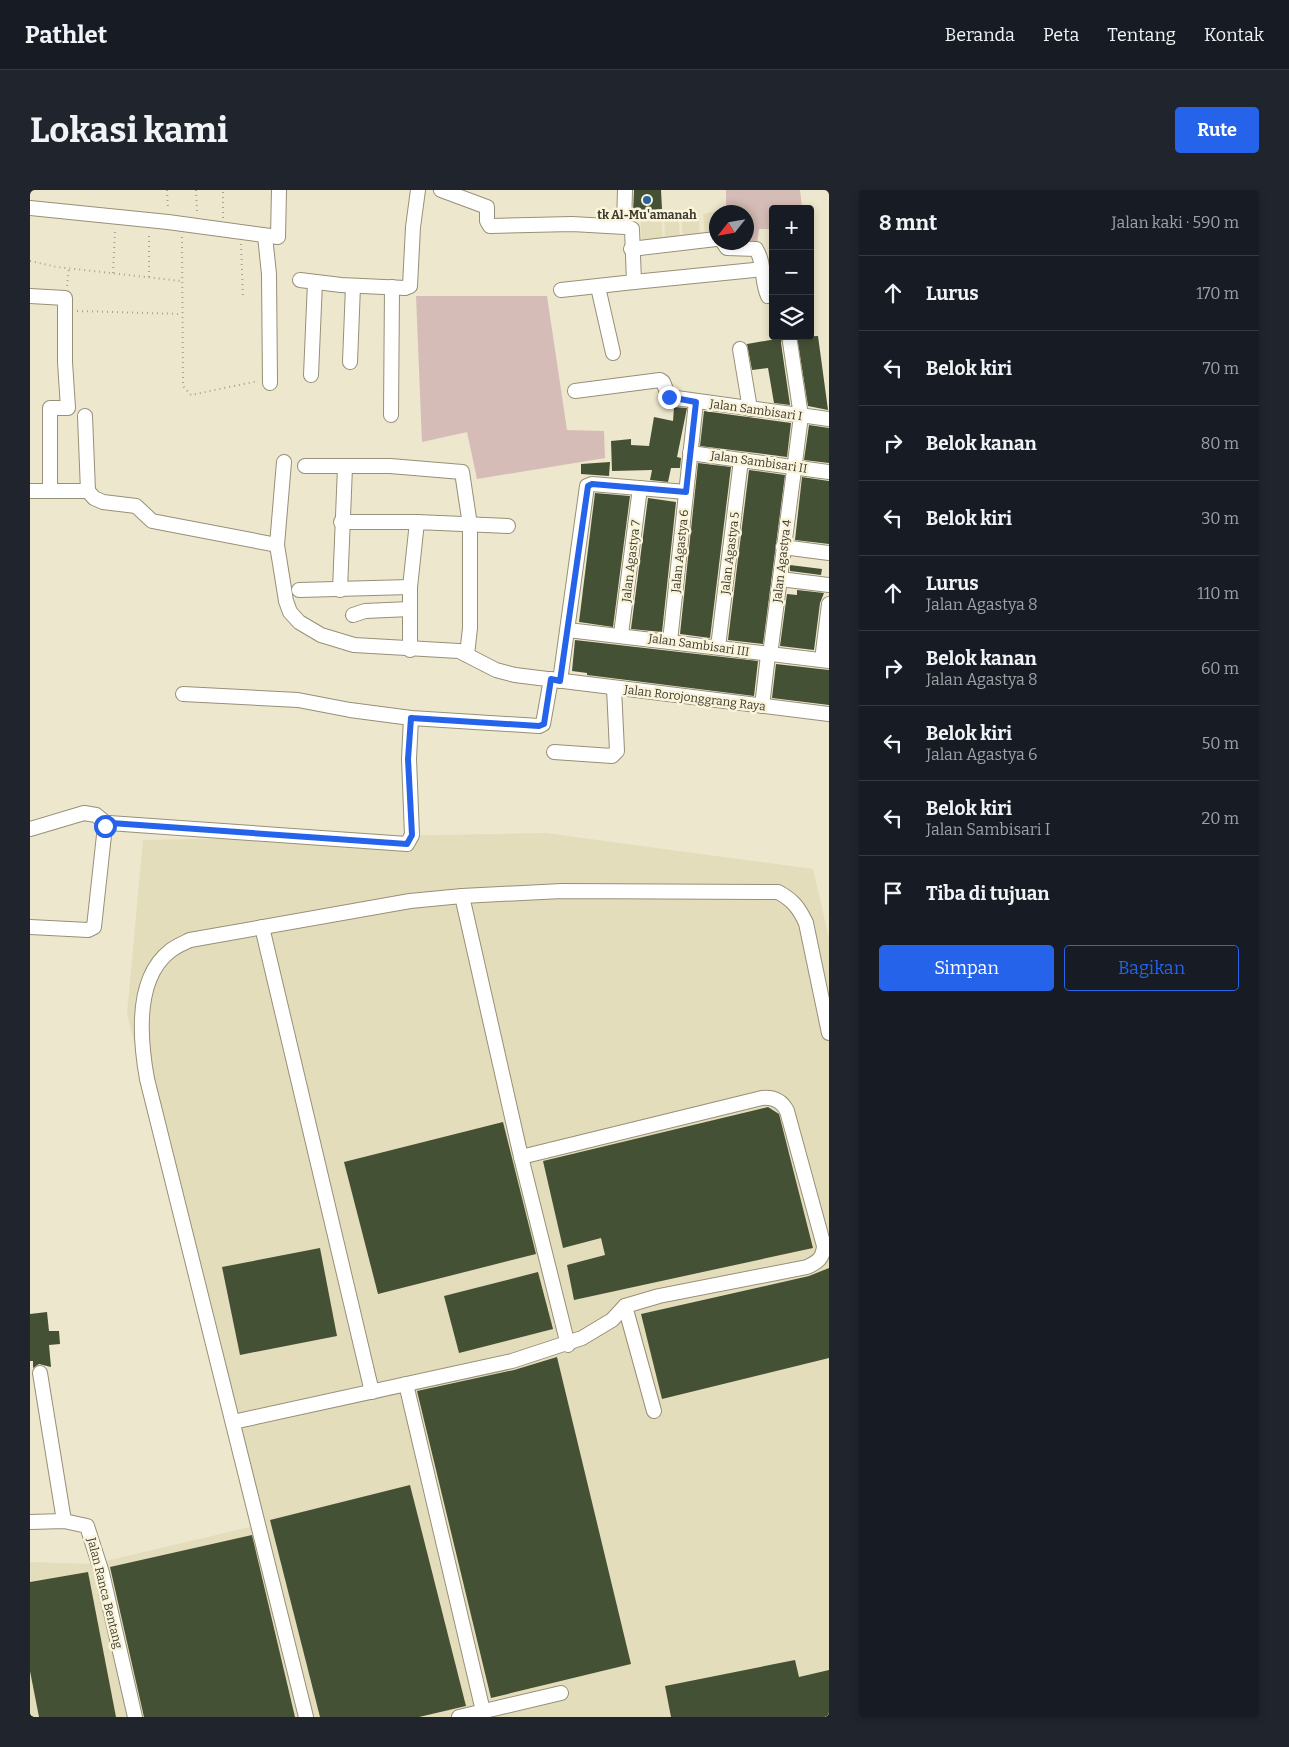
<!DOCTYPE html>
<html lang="id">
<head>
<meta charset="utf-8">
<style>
  :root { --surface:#171b24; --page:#20242c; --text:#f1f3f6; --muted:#9ea1a6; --line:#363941; --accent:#2563eb }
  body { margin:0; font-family:Bitter,serif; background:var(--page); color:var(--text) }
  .controls { position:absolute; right:15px; top:15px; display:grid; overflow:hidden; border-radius:5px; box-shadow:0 2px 8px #0003 }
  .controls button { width:45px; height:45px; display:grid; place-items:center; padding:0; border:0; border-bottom:1px solid var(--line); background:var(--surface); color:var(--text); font:25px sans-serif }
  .compass { position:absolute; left:679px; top:15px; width:45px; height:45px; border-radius:50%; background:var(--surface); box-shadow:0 2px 8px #0003; rotate:239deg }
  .stop { position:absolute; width:15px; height:15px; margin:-11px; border:4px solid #2563eb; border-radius:50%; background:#fff }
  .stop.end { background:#2563eb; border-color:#fff; box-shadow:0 1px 5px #0008 }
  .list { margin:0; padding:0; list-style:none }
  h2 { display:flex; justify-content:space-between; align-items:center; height:65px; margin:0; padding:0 20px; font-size:21px }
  h2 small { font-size:16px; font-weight:400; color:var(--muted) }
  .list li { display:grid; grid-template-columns:32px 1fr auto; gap:15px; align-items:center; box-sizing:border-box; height:75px; padding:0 20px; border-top:1px solid var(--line) }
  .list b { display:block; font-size:19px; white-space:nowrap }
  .list p { margin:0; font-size:16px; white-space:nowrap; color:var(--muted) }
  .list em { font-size:16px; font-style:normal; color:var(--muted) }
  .actions { display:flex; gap:10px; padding:15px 20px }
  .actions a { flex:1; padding:11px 0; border:1px solid var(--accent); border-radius:5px; text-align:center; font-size:18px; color:var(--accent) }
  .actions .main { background:var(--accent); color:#fff }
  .icon { flex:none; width:28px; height:28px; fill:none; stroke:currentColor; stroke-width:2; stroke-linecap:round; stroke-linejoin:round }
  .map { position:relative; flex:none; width:799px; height:1527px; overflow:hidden; border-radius:5px }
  header { display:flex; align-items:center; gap:30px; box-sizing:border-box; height:70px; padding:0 25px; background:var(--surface); border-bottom:1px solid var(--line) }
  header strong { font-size:24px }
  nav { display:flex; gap:28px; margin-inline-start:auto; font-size:18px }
  .intro { display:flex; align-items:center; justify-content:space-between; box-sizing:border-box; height:120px; padding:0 30px }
  h1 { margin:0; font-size:35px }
  .button { padding:12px 22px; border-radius:5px; background:var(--accent); color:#fff; font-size:18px; font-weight:700 }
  main { display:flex; gap:30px; padding:0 30px }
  aside { flex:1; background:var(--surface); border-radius:5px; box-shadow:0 2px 8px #0003 }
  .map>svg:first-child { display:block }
  .built { fill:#e4ddbb }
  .green { fill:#d6bcb6 }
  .building { fill:#455135 }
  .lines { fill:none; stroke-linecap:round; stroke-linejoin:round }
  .minor-casing { stroke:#969078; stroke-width:16 }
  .path { stroke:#a7a28f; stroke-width:2; stroke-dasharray:1 4; stroke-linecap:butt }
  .minor { stroke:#fff; stroke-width:14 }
  .route { stroke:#2563eb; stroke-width:6 }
  .poi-dot { fill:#2a639b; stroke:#faf4da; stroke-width:2 }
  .labels { text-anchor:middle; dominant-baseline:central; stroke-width:5; stroke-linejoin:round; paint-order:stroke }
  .poi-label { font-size:12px; font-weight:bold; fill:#3d3a30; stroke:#faf4da }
  .street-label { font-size:12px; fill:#3d3a30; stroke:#faf4da }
</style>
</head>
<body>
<header>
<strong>Pathlet</strong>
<nav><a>Beranda</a><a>Peta</a><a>Tentang</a><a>Kontak</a></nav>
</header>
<div class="intro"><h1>Lokasi kami</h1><a class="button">Rute</a></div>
<main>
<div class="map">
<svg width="799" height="1527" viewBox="0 0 799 1527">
  <rect width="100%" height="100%" fill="#ede7cd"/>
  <!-- built -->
  <g class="built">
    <path d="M668,20L670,44L653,45L651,23Z"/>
    <path d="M691,20V22H686V43L675,45L673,24Z"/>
    <path d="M648,24L650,47L635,49L634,25Z"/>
    <path d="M631,25L633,50L612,52L610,26Z"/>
    <path d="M516,643L783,679L799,748V1527H0V1372L63,1374L220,1337L97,823L113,650Z"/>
  </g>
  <!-- green -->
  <g class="green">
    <path d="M696,0H770L772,17L743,19V39H729L727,53L716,52V22H696Z"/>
    <path d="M386,106H517L537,240L574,241L575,268L447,289L437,242L392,252Z"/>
  </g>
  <!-- building -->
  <g class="building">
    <path d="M604,0H631L632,19L603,22Z"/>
    <path d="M788,146L798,220L778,216L767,147Z"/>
    <path d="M752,148L751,153L760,215L744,213L738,178L722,180L717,154Z"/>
    <path d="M644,217L657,218L647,267L651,268L650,278H641L638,292L620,290L622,280L582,281L581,251L601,249V255L619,256L624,227L643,231Z"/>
    <path d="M674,221L761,233L757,267L670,256Z"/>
    <path d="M779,235L799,238V273L774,270Z"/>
    <path d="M580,272L579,286L551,284V274Z"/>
    <path d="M668,273L701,277L680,448L650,444Z"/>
    <path d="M719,280L755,285L733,454L698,450Z"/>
    <path d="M772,287L799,291V354L765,350Z"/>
    <path d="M565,303L600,306L583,437L549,432Z"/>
    <path d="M618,308L646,312L632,442L601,439Z"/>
    <path d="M760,375L792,379L791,385L760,381Z"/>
    <path d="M767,400L794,403L790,413L784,460L750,456L757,404L767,405Z"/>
    <path d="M545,450L728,471L724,506L557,485V483L542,481Z"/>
    <path d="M746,474L799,480V515L742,508Z"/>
    <path d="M738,917L749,924L783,1058L544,1110L537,1075L575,1065L571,1048L533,1058L513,971Z"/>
    <path d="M473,932L506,1064L348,1104L314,972Z"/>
    <path d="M290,1058L307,1146L210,1165L192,1077Z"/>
    <path d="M799,1078V1168L632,1209L611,1124L779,1086Z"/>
    <path d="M508,1082L523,1139L429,1163L414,1106Z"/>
    <path d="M17,1122L19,1141H29L30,1154L19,1155L21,1177L9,1174L3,1178V1171H0V1124Z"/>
    <path d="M527,1167L601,1474L461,1508L387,1201L484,1180Z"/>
    <path d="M380,1295L436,1516L389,1527H290L240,1330Z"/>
    <path d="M222,1345L265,1527H114L80,1377Z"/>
    <path d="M58,1382L86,1527H9L0,1481V1392Z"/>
    <path d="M765,1470L769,1487L799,1480V1527H641L635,1496Z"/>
  </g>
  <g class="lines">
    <defs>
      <g id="minor">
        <path d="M411,0L457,17V31L460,36L542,34L595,37"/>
        <path d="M0,18L138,32L248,47L249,0"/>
        <path d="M235,46L239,84L240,193"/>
        <path d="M693,52L697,58L726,59C735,73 731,91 738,106L743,105"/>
        <path d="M601,59L686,49"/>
        <path d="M270,90L311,95L375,98L380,96L383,37L388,0"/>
        <path d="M604,92L724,80"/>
        <path d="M568,97L583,163"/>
        <path d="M531,100L604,92L602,39L594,35L595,0"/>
        <path d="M0,106L35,108V172L38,218H20V301"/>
        <path d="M710,159L720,219"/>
        <path d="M320,172L323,96"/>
        <path d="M281,185L285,92"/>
        <path d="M545,201L630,190L633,192L639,207L799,229"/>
        <path d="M361,225L362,97"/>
        <path d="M55,226L58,301"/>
        <path d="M660,263L799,282"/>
        <path d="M254,272L247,355L256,411L260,422L269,432L291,445L324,455L429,461L466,480L485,485L799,524"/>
        <path d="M275,276H360L432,282L440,335V438L437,465"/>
        <path d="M0,301H58"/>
        <path d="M58,301L64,308L73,312L106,316L122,331L247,355"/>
        <path d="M311,332H387"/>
        <path d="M753,357L799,363"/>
        <path d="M750,389L799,395"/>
        <path d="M269,400L380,397"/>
        <path d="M310,400L315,277"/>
        <path d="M323,425L335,421L380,419"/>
        <path d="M538,440L799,471"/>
        <path d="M591,444L610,298"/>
        <path d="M640,451L666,212"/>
        <path d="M688,457L711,270"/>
        <path d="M380,460V397L387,332L478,336"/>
        <path d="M740,465L771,226L760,152"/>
        <path d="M792,470L799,414"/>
        <path d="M530,491L557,296L562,294L656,302"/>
        <path d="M153,504L268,510L320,520L381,528L509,536L513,534L521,489"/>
        <path d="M732,516L738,465"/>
        <path d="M524,562L582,566L587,561L584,498"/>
        <path d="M0,639L54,623L66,625L77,634"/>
        <path d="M432,706L491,967L538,1155"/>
        <path d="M0,737L58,740L64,737L75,636L79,633L377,654L382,645L379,569L381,528"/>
        <path d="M232,737L342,1202"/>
        <path d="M595,1116L624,1221"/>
        <path d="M10,1183L34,1331"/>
        <path d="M376,1194L453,1521"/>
        <path d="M203,1232L482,1171L552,1148L582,1130L595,1116L629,1106L777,1077C788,1072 793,1068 794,1056L757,921C752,911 743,907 732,908L491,967"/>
        <path d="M0,1332L34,1331L57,1336L72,1383L105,1527"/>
        <path d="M276,1527L117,889C110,850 104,789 140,761C146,756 154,753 160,750L380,711L432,706L532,701L748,702C763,710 769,718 776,733L799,843"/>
        <path d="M429,1527L531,1503"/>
      </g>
    </defs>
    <!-- minor casing -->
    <use href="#minor" class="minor-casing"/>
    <!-- path -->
    <g class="path">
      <path d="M137,0L138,20"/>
      <path d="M166,0L167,24"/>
      <path d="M193,28V0"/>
      <path d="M152,47L153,196L161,205L228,191"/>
      <path d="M211,54L213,109"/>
      <path d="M0,71L27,77L151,91"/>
      <path d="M83,83L85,40"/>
      <path d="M119,87V42"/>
      <path d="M37,96L39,78"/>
      <path d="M47,121L151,124"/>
    </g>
    <!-- minor -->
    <use href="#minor" class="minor"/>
  </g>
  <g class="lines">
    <!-- route -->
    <path class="route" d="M75,636L81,633L377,654L382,645L378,569L381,528L509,536L514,534L521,489L530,491L558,296L562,294L656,302L666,212L639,207"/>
  </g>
  <!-- markers -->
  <circle class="poi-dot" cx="617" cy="10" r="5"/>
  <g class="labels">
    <!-- poi labels -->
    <g class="poi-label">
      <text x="617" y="25">tk Al-Mu'amanah</text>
    </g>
    <!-- street labels -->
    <g class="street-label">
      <text transform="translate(726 220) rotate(8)">Jalan Sambisari I</text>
      <text transform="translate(729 272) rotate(8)">Jalan Sambisari II</text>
      <text transform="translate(650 361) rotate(-84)">Jalan Agastya 6</text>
      <text transform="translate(700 363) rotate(-83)">Jalan Agastya 5</text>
      <text transform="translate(601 371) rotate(-83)">Jalan Agastya 7</text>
      <text transform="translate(752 371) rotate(-83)">Jalan Agastya 4</text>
      <text transform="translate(669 455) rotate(8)">Jalan Sambisari III</text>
      <text transform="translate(665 508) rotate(7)">Jalan Rorojonggrang Raya</text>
      <text transform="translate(75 1403) rotate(76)">Jalan Ranca Bentang</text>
    </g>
  </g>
</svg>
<div class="controls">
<button>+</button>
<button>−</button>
<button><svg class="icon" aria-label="layers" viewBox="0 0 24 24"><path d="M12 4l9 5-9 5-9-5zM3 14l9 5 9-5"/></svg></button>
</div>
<svg class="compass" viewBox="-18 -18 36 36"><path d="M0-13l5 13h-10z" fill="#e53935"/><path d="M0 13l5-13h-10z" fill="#9ea1a6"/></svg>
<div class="stop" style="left:75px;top:636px"></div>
<div class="stop end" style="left:639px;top:207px"></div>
</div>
<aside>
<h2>8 mnt<small>Jalan kaki · 590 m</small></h2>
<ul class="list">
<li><svg class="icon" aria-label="ahead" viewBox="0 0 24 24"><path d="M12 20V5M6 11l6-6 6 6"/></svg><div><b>Lurus</b></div><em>170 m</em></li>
<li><svg class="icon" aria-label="left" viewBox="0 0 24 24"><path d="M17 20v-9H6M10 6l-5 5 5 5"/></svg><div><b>Belok kiri</b></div><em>70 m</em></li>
<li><svg class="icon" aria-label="right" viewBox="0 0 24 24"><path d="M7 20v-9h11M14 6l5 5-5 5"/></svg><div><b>Belok kanan</b></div><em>80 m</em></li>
<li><svg class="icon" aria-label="left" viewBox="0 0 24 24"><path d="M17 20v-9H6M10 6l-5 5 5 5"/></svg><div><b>Belok kiri</b></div><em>30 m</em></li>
<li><svg class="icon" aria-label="ahead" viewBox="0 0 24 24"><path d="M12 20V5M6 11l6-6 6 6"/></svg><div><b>Lurus</b><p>Jalan Agastya 8</p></div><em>110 m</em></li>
<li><svg class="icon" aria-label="right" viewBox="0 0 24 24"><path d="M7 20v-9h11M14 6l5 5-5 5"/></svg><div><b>Belok kanan</b><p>Jalan Agastya 8</p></div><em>60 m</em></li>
<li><svg class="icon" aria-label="left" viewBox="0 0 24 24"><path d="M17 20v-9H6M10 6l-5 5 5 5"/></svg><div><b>Belok kiri</b><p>Jalan Agastya 6</p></div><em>50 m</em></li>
<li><svg class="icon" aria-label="left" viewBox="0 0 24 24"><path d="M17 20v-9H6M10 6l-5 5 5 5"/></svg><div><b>Belok kiri</b><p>Jalan Sambisari I</p></div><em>20 m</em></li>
<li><svg class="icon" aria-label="arrive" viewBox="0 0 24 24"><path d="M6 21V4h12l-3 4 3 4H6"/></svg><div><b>Tiba di tujuan</b></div></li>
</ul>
<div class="actions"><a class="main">Simpan</a><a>Bagikan</a></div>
</aside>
</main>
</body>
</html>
